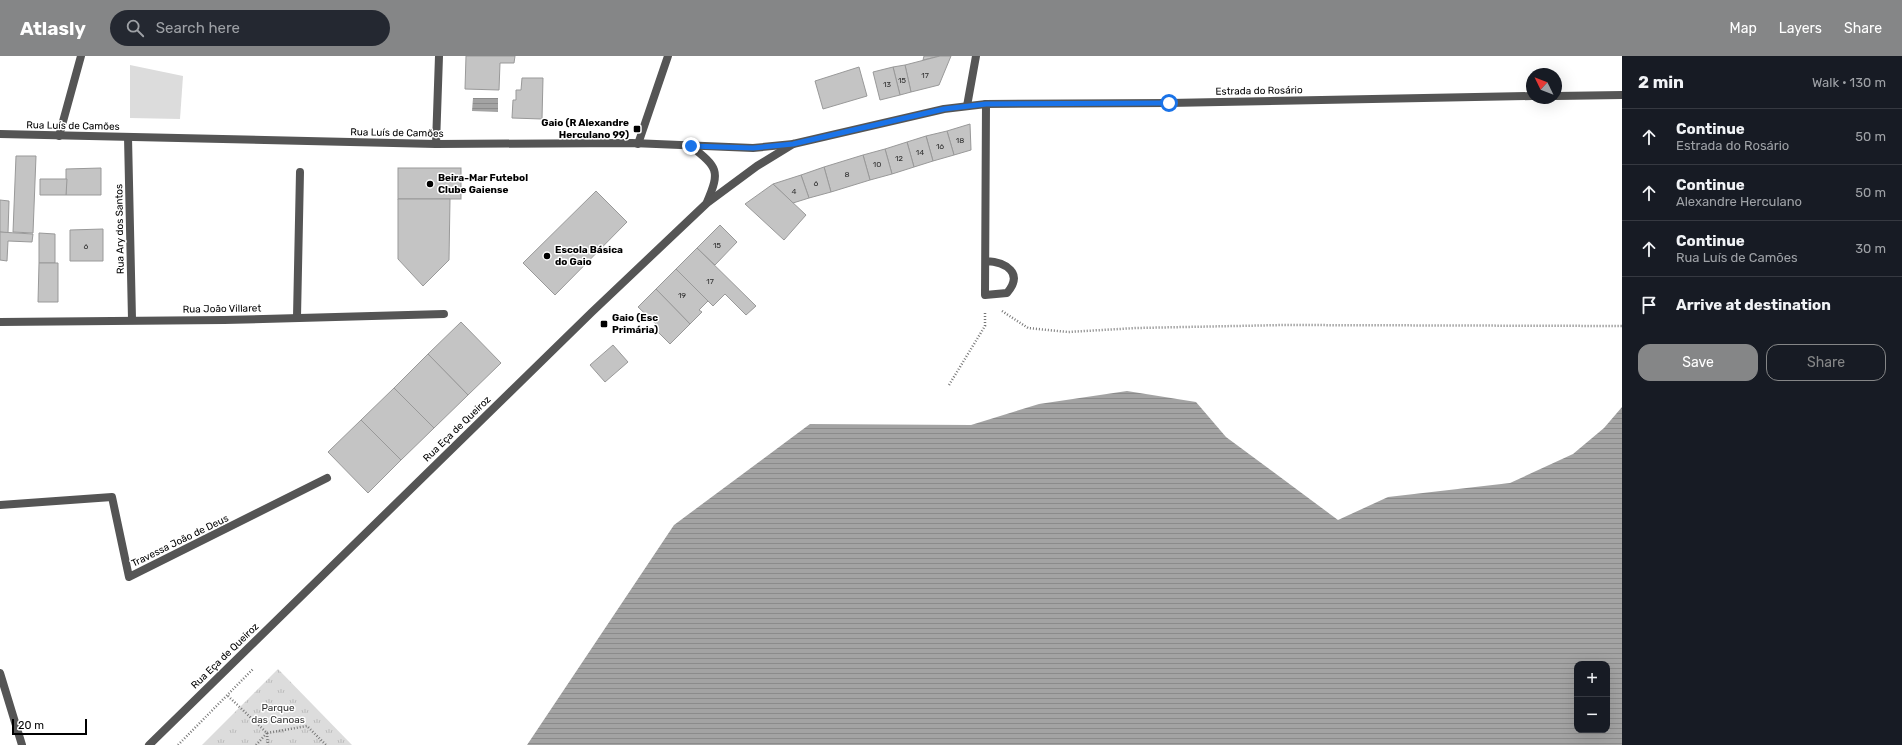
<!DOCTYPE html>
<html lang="en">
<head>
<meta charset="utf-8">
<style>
  :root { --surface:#171b24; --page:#242831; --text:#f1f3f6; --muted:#9ea1a6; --line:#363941; --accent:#858687 }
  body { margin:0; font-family:Rubik,sans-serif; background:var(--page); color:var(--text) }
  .controls { position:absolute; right:12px; bottom:12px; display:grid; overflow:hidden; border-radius:8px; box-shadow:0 4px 16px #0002 }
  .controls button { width:36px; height:36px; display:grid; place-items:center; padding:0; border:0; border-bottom:1px solid var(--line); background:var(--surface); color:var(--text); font:20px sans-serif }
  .compass { position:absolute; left:1526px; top:12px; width:36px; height:36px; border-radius:50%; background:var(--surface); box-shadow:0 4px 16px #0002; rotate:313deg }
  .scale { position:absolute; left:12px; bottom:10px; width:75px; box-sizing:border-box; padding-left:4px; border:2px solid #000; border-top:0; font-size:11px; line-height:14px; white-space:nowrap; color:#000; -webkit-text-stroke:3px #fff; paint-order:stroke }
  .stop { position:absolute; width:12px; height:12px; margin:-9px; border:3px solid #1a73e8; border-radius:50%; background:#fff }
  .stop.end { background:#1a73e8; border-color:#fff; box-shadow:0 1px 4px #0008 }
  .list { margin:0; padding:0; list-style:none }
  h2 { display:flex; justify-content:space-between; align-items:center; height:52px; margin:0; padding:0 16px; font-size:17px }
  h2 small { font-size:13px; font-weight:400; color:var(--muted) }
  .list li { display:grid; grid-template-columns:26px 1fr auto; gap:12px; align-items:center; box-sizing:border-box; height:56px; padding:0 16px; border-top:1px solid var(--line) }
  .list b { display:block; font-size:15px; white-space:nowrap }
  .list p { margin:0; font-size:13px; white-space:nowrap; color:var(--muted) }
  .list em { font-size:13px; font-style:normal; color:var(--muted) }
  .actions { display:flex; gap:8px; padding:12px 16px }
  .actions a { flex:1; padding:9px 0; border:1px solid var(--accent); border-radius:12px; text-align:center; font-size:14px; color:var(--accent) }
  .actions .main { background:var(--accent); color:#fff }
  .icon { flex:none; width:22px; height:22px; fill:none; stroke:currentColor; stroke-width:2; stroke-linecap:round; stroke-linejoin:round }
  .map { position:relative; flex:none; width:1622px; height:689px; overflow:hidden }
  header { display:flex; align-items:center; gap:24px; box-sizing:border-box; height:56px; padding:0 20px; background:var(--accent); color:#fff }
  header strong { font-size:19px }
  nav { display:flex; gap:22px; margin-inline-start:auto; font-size:14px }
  .search { width:280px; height:36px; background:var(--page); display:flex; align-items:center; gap:10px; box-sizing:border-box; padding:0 14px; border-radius:22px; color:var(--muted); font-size:15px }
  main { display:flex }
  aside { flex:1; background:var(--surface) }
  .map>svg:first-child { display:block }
  .grass { fill:#dcdcdc }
  .park { fill:url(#park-tufts) }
  .water { fill:url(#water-rules); fill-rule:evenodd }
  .building { fill:#c4c4c4; stroke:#999 }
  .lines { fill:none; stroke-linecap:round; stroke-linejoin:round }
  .path { stroke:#777; stroke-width:2.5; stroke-dasharray:1 2; stroke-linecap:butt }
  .minor { stroke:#555; stroke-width:8 }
  .tertiary { stroke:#555; stroke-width:8 }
  .route { stroke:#1a73e8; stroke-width:5 }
  .poi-dot { fill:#000; stroke:#fff; stroke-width:1.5 }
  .labels { text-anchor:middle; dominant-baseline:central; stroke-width:3; stroke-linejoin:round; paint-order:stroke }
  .number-label { font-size:8px; fill:#313131 }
  .street-label { font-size:10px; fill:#000; stroke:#fff }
  .poi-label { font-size:10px; font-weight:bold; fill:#000; stroke:#fff; text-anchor:start }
  .park-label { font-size:10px; fill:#333; stroke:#fff }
</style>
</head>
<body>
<header>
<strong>Atlasly</strong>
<div class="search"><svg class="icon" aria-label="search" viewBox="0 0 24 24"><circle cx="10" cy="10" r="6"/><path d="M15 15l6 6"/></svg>Search here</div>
<nav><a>Map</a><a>Layers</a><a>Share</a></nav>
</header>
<main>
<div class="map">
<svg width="1622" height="689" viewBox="0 0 1622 689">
  <defs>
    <pattern id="park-tufts" width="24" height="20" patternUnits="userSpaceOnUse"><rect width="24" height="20" fill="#dcdcdc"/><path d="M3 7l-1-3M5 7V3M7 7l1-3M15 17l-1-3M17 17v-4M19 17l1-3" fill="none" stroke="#bbb"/></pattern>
    <pattern id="water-rules" width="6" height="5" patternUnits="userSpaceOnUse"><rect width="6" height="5" fill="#a3a3a3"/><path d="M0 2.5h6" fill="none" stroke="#8b8b8b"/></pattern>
  </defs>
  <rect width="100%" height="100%" fill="#fff"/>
  <!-- grass -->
  <path class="grass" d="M130,9L183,20L180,63L130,62Z"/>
  <!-- park -->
  <path class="park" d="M278,613L352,689H202Z"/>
  <!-- water -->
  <g class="water">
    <path d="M473,42H498V56L472,55Z"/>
    <path d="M1127,335L1196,346L1226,381L1338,464L1388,441L1510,427L1573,398L1604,372L1622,351V689H527L674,469L810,368L971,369L1039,348ZM1577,608H1607V674H1577Z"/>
  </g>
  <!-- building -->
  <g class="building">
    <path d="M466,0H515L514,7H500L499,34L465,33Z"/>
    <path d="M924,0H940L923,4Z"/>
    <path d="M940,0H951L939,29L911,36L905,9Z"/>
    <path d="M905,9L911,36L900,39L893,11Z"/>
    <path d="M859,11L867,40L823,53L815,25Z"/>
    <path d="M893,11L900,39L880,44L873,16Z"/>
    <path d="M522,22H543L542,63L512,62L513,44H516V34H521Z"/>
    <path d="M970,68L971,94L954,99L947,75Z"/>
    <path d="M947,75L954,99L933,105L926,80Z"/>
    <path d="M926,80L933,105L914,111L907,86Z"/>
    <path d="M907,86L914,111L892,118L885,93Z"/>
    <path d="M885,93L892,118L870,124L863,99Z"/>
    <path d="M863,99L870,124L831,136L824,111Z"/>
    <path d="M16,100H36L33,177L13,176Z"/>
    <path d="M824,111L831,136L809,142L801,119Z"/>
    <path d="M101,112V139H66V113Z"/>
    <rect x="398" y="112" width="63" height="31"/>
    <path d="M801,119L809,142L793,147L773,128Z"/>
    <path d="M40,123H67L66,139H40Z"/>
    <path d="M773,128L806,159L784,184L745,148Z"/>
    <path d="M596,135L627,166L555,239L523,207Z"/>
    <path d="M398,143H450L449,204L423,230L398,203Z"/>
    <path d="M0,144L9,145L8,177L0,176Z"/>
    <path d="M720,169L737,186L715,209L697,192Z"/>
    <path d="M103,173V205H70V174Z"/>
    <path d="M0,176L33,178L32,186L8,185L7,205L0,204Z"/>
    <path d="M39,177L55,178V207H39Z"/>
    <path d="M697,192L756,250L746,259L725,238L713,250L676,213Z"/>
    <path d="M39,207H58V246H38Z"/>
    <path d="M676,213L708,245L699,254L702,256L690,268L656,233Z"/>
    <path d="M656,233L690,268L670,288L654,272L657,269L638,251Z"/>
    <path d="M461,266L501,307L468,339L428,298Z"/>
    <path d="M613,289L628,306L605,326L590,309Z"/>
    <path d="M428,298L468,339L434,372L394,332Z"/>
    <path d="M394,332L434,372L401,404L361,364Z"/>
    <path d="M361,364L401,404L368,437L328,396Z"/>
  </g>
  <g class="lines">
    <!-- path -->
    <g class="path">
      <path d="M1002,255L1028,272L1068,276L1136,272L1284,269L1622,270"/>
      <path d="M949,329L985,270V256"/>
      <path d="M228,640L267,677L307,670L326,689"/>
      <path d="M267,677L268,689"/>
      <path d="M178,689L253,613"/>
      <path d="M256,689L267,677"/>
    </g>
    <!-- minor -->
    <g class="minor">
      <path d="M967,50L976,0"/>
      <path d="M59,80L81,0"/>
      <path d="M128,81L132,263"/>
      <path d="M436,88L439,0"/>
      <path d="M638,88L668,0"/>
      <path d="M691,90C717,111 721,114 707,146"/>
      <path d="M986,205C1006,206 1024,217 1007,237L985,239L986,48"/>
      <path d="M297,261L300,116"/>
      <path d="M0,266L224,264L444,258"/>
      <path d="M0,449L112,441L129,521L327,422"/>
      <path d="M0,617L22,689"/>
      <path d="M149,689L592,256L707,147L757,110L793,88"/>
    </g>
    <!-- tertiary -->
    <g class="tertiary">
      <path d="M1556,40L1622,39"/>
      <path d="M0,78L436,88L632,87L753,92L793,88L944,53L986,48L1169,47L1532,40"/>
    </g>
  </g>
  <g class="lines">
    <!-- route -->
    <path class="route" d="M691,90L753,92L793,88L944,53L986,48L1169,47"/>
  </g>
  <!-- markers -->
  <g class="poi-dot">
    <rect x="633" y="69" width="8" height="8" rx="2"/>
    <circle cx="430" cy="128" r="4"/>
    <circle cx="547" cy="200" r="4"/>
    <rect x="600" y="264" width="8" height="8" rx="2"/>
  </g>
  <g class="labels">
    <!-- number labels -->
    <g class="number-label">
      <text x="925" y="19">17</text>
      <text x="902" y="24">15</text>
      <text x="887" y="28">13</text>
      <text x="960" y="84">18</text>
      <text x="940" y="90">16</text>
      <text x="920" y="96">14</text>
      <text x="899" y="102">12</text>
      <text x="877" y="108">10</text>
      <text x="847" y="118">8</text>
      <text x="816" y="127">6</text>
      <text x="794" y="135">4</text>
      <text x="717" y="189">15</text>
      <text x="86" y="190">6</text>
      <text x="710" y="225">17</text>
      <text x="682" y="239">19</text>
    </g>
    <!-- street labels -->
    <g class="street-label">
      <text transform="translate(1259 35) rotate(-1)">Estrada do Rosário</text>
      <text transform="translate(73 70) rotate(1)">Rua Luís de Camões</text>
      <text transform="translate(397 77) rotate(1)">Rua Luís de Camões</text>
      <text transform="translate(120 173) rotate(-91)">Rua Ary dos Santos</text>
      <text transform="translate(222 253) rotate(-1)">Rua João Villaret</text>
      <text transform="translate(457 373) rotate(-44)">Rua Eça de Queiroz</text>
      <text transform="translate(180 485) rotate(-26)">Travessa João de Deus</text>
      <text transform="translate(225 600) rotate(-44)">Rua Eça de Queiroz</text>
    </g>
    <!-- poi labels -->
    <g class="poi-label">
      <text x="629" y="67" text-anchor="end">Gaio (R Alexandre<tspan x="629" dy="12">Herculano 99)</tspan></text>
      <text x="438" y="122">Beira-Mar Futebol<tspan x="438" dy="12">Clube Gaiense</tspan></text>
      <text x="555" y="194">Escola Básica<tspan x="555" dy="12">do Gaio</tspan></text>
      <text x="612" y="262">Gaio (Esc<tspan x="612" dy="12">Primária)</tspan></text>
    </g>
    <!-- park labels -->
    <g class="park-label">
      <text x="278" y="652">Parque<tspan x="278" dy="12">das Canoas</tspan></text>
    </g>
  </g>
</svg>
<div class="controls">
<button>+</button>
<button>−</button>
</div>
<svg class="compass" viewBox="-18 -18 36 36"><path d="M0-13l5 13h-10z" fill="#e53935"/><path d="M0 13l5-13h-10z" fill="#9ea1a6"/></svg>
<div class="scale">20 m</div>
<div class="stop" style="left:1169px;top:47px"></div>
<div class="stop end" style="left:691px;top:90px"></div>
</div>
<aside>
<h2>2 min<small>Walk · 130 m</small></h2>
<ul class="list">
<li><svg class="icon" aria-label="ahead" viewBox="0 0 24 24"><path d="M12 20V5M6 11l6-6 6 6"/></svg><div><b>Continue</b><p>Estrada do Rosário</p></div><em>50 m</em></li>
<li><svg class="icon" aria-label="ahead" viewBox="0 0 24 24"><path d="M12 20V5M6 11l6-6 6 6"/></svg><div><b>Continue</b><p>Alexandre Herculano</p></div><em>50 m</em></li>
<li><svg class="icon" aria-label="ahead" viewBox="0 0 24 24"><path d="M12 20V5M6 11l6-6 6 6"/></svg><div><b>Continue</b><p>Rua Luís de Camões</p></div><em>30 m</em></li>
<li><svg class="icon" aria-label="arrive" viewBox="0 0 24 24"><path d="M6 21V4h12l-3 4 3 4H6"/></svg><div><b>Arrive at destination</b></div></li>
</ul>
<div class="actions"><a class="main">Save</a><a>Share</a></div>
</aside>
</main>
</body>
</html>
